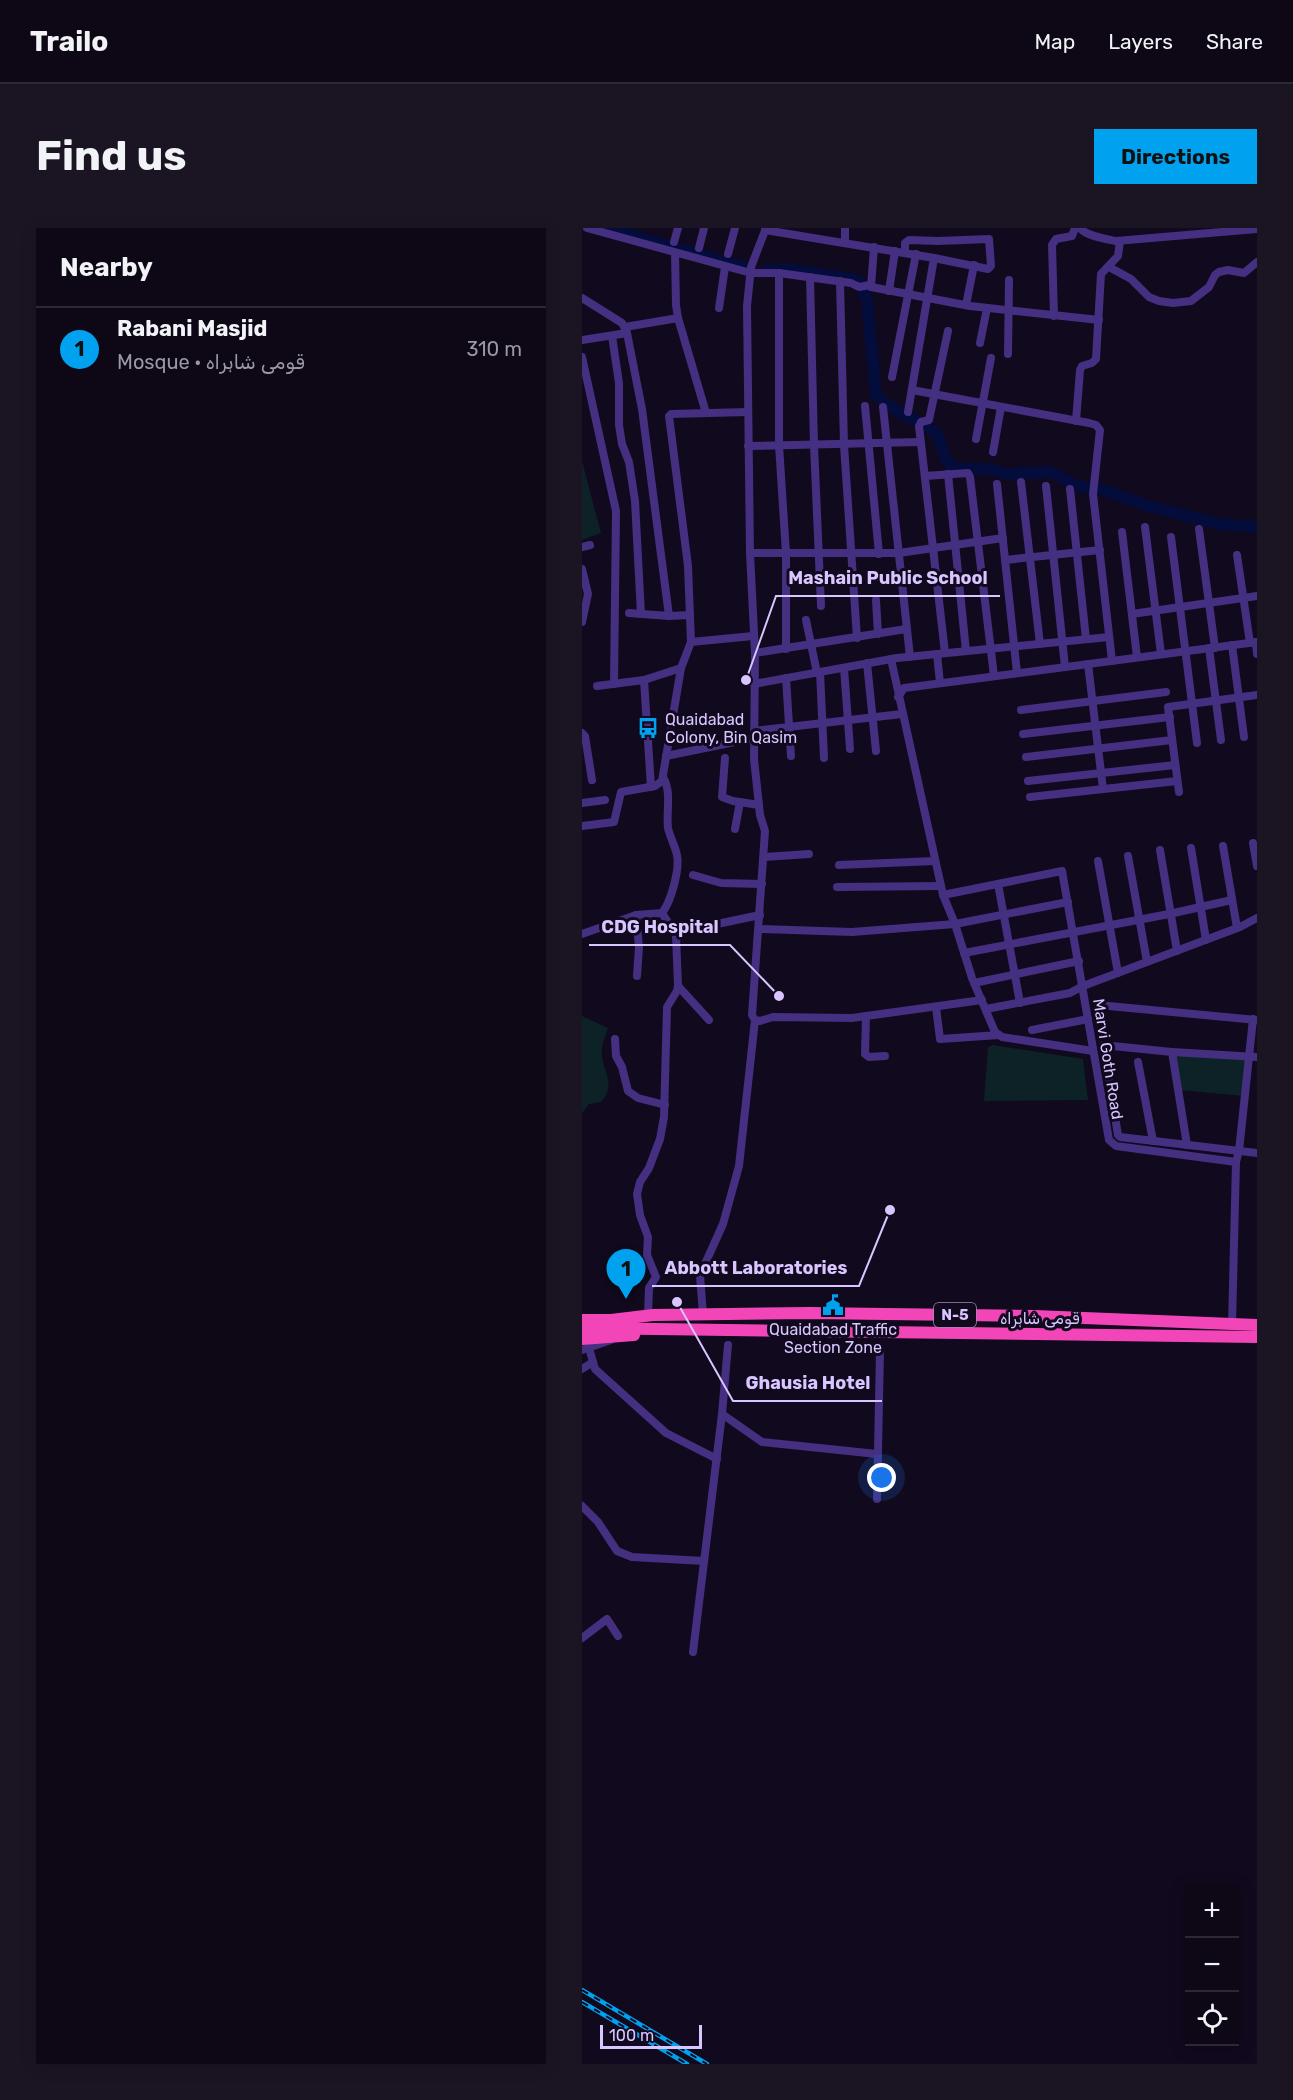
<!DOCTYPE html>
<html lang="en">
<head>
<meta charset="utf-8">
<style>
  :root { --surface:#0d0716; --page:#1b1523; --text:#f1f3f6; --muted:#9a99a1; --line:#2d2835; --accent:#00a2f0 }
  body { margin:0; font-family:Rubik,"Noto Sans Arabic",sans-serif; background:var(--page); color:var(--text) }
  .controls { position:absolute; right:18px; bottom:18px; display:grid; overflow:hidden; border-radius:0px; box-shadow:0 3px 15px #0003 }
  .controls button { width:54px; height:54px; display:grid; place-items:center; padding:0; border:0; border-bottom:2px solid var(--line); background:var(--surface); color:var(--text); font:30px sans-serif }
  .scale { position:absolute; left:18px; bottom:15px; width:102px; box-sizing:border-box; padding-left:6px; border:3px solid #d9c5ff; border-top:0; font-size:16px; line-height:21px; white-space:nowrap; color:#d9c5ff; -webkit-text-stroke:4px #11091d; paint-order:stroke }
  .you { position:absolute; left:300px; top:1250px; width:21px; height:21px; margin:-15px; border:4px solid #fff; border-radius:50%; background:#1a73e8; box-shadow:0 0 0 9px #1a73e833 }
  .badge { display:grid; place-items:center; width:39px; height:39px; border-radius:50%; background:var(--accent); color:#111; font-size:20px; font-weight:700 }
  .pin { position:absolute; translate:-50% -50px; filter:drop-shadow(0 2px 3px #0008) }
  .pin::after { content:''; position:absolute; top:32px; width:21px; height:18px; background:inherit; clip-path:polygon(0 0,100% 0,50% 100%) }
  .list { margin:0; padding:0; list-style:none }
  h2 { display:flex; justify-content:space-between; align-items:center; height:78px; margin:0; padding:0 24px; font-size:26px }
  h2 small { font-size:20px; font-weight:400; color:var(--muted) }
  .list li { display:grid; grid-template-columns:39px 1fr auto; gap:18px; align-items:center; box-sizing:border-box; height:84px; padding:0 24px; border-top:2px solid var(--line) }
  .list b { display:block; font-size:22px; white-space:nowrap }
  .list p { margin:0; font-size:20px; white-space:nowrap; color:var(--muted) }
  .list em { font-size:20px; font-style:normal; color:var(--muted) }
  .icon { flex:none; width:33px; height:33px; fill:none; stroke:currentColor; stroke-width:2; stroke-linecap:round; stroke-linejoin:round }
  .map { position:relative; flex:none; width:675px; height:1836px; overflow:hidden; border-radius:0px }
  header { display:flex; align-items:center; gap:36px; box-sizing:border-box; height:84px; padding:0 30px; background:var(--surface); border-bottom:2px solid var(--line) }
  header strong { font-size:28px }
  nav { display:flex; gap:33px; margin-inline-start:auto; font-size:21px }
  .intro { display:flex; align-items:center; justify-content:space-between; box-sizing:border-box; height:144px; padding:0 36px }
  h1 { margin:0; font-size:42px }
  .button { padding:15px 27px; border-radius:0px; background:var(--accent); color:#111; font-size:21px; font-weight:700 }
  main { display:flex; gap:36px; padding:0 36px }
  aside { flex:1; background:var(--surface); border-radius:0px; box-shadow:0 3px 15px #0003 }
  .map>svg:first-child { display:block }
  .green { fill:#0c2227 }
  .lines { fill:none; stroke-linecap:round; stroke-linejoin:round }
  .river { stroke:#040c3b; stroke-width:12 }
  .minor { stroke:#442f81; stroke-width:8 }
  .trunk { stroke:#f246b8; stroke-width:12 }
  .rail-casing { stroke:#00a2f0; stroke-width:4.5 }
  .rail { stroke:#11091d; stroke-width:2; stroke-dasharray:7; stroke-linecap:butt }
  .labels { text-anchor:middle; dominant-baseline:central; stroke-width:6; stroke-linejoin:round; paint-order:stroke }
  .shield { fill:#11091d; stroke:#9d8dbb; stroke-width:1.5 }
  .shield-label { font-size:15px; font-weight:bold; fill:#d9c5ff }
  .poi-label { font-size:16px; fill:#d9c5ff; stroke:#11091d; text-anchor:start }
  .street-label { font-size:16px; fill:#d9c5ff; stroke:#11091d }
  .leader { fill:none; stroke:#d9c5ff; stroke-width:2 }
  .callout-dot { fill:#d9c5ff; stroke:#11091d; stroke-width:2 }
  .callout-label { font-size:18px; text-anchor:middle; font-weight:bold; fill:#d9c5ff; stroke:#11091d; stroke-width:6; stroke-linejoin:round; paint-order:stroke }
</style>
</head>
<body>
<header>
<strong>Trailo</strong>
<nav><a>Map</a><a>Layers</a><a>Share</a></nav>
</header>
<div class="intro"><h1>Find us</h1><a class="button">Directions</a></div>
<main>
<aside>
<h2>Nearby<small></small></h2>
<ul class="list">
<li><span class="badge">1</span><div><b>Rabani Masjid</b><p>Mosque · قومی شاہراہ</p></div><em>310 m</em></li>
</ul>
</aside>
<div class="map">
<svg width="675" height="1836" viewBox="0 0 675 1836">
  <rect width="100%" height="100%" fill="#11091d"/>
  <!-- green -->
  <g class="green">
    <path d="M0,233L19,305L0,312Z"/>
    <path d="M0,788L26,800C24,806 21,813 20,819C17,842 37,855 19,874L7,876L0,885Z"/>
    <path d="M411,817L501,831L506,872L402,873L406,819Z"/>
    <path d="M590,824L667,829L662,868L596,862Z"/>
  </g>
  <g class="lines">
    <!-- river -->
    <g class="river">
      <path d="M23,0L165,40"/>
      <path d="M185,42H212L274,52L280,56L285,73L294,167L304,176L355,205L364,232L373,241H408L424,246L469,244L494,258L519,261L563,277L637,296L675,299"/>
    </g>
    <!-- minor -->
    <g class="minor">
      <path d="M5,0L169,45H197L269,55L277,59L288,57"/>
      <path d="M184,0L169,39L165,78L168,325L173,425L172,531L178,587L183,603L170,787L173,792L178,793L191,789L270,790L400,772"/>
      <path d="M498,0C504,8 524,11 534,13L675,1"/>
      <path d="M183,2L352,30L406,41L409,38L407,11L356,13L327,12L323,15V25"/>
      <path d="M92,14L96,0"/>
      <path d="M263,15V0"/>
      <path d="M292,19L289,59L388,78L517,92"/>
      <path d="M117,20L122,0"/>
      <path d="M93,25L94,77L96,90L124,185"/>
      <path d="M146,26L153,0"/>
      <path d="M527,39L549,51L567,69L577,73L591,75L609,73L627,59L633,47L637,44L646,42L662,45L675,34"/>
      <path d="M197,45V217L204,325V421"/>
      <path d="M228,49L232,217L239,378"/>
      <path d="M258,53L262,217L275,410"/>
      <path d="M307,63L313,23"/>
      <path d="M0,70L40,95L45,105L60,181L87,388"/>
      <path d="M384,77L392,37"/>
      <path d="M137,80L143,39"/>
      <path d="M472,88L470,17L474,11L490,8L493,0"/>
      <path d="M43,99L96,90"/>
      <path d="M30,108L37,155V197L40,216L47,234L53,273L59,386"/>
      <path d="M0,112L45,105"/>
      <path d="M398,115L405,80"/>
      <path d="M426,126L427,52"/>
      <path d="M0,129L34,283L32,456"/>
      <path d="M310,149L334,26"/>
      <path d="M330,162L507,195L514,197L518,202L511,266L530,433"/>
      <path d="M283,178L297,326"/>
      <path d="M301,179L328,429"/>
      <path d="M326,184L352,30"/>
      <path d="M494,193L498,142L500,138L510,135L514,131L519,46L536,28L538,13"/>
      <path d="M394,211L409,130"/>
      <path d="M166,218L338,214"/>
      <path d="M411,224L419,179"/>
      <path d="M366,246L384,423"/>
      <path d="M343,248L386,245L388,249L412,448"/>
      <path d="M439,254L458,416"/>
      <path d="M415,256L435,445"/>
      <path d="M464,258L483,439"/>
      <path d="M488,261L504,411"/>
      <path d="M563,299L579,426"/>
      <path d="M617,301L633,420"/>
      <path d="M540,304L555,429"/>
      <path d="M589,309L615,515"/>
      <path d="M0,319L8,317"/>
      <path d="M168,325H317L421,310"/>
      <path d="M655,327L668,415"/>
      <path d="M423,332L518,322"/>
      <path d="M0,341L6,366L0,394"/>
      <path d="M294,372L296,406"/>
      <path d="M47,385L87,388L108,387"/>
      <path d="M550,386L675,368"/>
      <path d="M224,392L235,445"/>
      <path d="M109,414L171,408"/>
      <path d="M674,414L675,426"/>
      <path d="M650,417L662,509"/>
      <path d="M627,420L639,512"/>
      <path d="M173,425L324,401"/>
      <path d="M363,425L337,198L339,194L347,192L366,103"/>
      <path d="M355,426L358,455"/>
      <path d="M309,431L361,667L373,696L390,750L413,804L420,809L511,823"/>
      <path d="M285,435L294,523"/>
      <path d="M506,436L521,561"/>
      <path d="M262,440L268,521"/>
      <path d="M238,444L242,530"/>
      <path d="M204,450L209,528"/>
      <path d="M62,452L69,559"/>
      <path d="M172,456L315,430L527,409"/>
      <path d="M15,458L62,452L99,440"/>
      <path d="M316,469L322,460L330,459L675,414"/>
      <path d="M439,482L584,464"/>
      <path d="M172,503L320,486"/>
      <path d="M0,505L3,508L10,552"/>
      <path d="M441,506L588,489"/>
      <path d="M84,528L172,510"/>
      <path d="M444,529L590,512"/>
      <path d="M143,530L140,569L151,573L177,577"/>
      <path d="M446,553L593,537"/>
      <path d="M597,564L586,479L675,467"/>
      <path d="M448,569L595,553"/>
      <path d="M0,575L23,572"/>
      <path d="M0,598L32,594L39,564L73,558L80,553L99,440L109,414L106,338L87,188L89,186L166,184"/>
      <path d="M153,601L158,574"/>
      <path d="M671,615L675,638"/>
      <path d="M641,618L655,700"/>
      <path d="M609,620L624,712"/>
      <path d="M578,622L595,723"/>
      <path d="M546,628L565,734"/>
      <path d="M182,629L227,626"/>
      <path d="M516,633L536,745"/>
      <path d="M257,637L353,633"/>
      <path d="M111,647L139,655L180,656"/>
      <path d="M416,656L438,775"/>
      <path d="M255,659L359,658"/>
      <path d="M361,667L480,643L527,912L534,918L654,934L650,1097"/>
      <path d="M80,685C89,674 98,641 95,627C93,618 88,609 86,600C84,583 90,564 81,549"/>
      <path d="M54,687L57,719L55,748"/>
      <path d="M177,701L270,704L373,696L486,674"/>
      <path d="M0,706L54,687L80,685L94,707"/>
      <path d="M382,725L587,686L650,672"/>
      <path d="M392,755L497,733"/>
      <path d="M96,758L127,792"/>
      <path d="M516,777L675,792"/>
      <path d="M354,779L358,811L417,807"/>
      <path d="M404,781L488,765L501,758L658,699L675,690"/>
      <path d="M284,788L283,826L287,829L303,828"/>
      <path d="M450,802L506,791"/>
      <path d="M33,811L34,828L40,839L46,863L56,870L83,877"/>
      <path d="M590,824L605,917"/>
      <path d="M675,829L590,824L521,817L536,907L538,909L675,925"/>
      <path d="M556,834L571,913"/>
      <path d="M654,934L657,923L671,791"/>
      <path d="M66,1087L67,1060L74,1049L65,1027L66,1009L58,987L55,966L58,954L67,940L78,911L82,889L85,779L95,763L96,758L94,707L97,704L178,687"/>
      <path d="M121,1087L118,1047L141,996L157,938L173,792"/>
      <path d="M7,1120L13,1141L84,1205L135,1231"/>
      <path d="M0,1122L29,1112"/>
      <path d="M0,1141L11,1134"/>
      <path d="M140,1186L180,1214L295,1226"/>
      <path d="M295,1271L298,1124"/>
      <path d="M0,1278L16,1294L35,1323L50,1329L122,1333"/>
      <path d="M0,1410L25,1391L36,1408"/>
      <path d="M111,1424L140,1186L146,1117"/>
    </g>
    <!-- trunk -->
    <g class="trunk">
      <path d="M0,1092H29L71,1087L228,1085L453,1088L675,1097"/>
      <path d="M0,1100L675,1109"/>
      <path d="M0,1111L52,1107"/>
    </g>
    <defs>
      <g id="rail">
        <path d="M0,1762L125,1836"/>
        <path d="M0,1774L105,1836"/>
      </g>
    </defs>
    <!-- rail casing -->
    <use href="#rail" class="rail-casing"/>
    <!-- rail -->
    <use href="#rail" class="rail"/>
  </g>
  <!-- icons -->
  <defs>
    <symbol id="bus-bare" viewBox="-9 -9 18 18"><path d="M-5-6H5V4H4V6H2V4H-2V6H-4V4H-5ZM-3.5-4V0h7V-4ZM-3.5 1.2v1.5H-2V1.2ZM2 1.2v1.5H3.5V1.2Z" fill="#00a2f0" stroke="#11091d" stroke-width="2.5" paint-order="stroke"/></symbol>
    <symbol id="civic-bare" viewBox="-9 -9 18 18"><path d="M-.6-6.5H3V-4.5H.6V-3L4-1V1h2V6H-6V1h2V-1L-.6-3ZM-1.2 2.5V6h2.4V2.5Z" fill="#00a2f0" stroke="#11091d" stroke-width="2.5" paint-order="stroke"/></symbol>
  </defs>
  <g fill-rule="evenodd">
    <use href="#bus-bare" x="51" y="485" width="30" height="30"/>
    <use href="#civic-bare" x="236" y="1062" width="30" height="30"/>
  </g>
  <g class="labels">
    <!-- shield labels -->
    <rect class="shield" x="352" y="1075" width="42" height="24" rx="4.5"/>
    <g class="shield-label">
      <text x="373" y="1087">N-5</text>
    </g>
    <!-- poi labels -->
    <g class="poi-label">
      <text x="83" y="491">Quaidabad<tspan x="83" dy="18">Colony, Bin Qasim</tspan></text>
      <text x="251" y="1101" text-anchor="middle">Quaidabad Traffic<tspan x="251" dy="18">Section Zone</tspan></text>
    </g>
    <!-- street labels -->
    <g class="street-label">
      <text transform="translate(526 831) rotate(81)">Marvi Goth Road</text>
      <text x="458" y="1090">قومی شاہراہ</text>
    </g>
  </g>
  <!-- callouts -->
  <path class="leader" d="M164 452L194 368H418M197 768L148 717H7M308 982L277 1058H70M95 1074L151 1173H300"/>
  <g class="callout-dot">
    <circle cx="164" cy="452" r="6"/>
    <circle cx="197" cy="768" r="6"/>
    <circle cx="308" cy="982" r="6"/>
    <circle cx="95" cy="1074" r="6"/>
  </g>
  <g class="callout-label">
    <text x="306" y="356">Mashain Public School</text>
    <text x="78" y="705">CDG Hospital</text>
    <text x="174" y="1046">Abbott Laboratories</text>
    <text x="226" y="1161">Ghausia Hotel</text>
  </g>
</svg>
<div class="controls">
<button>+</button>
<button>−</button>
<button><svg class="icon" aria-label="locate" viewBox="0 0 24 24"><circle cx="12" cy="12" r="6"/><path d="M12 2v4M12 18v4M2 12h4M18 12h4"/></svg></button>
</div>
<div class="scale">100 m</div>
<div class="you"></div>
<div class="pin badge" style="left:44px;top:1071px">1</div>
</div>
</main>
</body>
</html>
